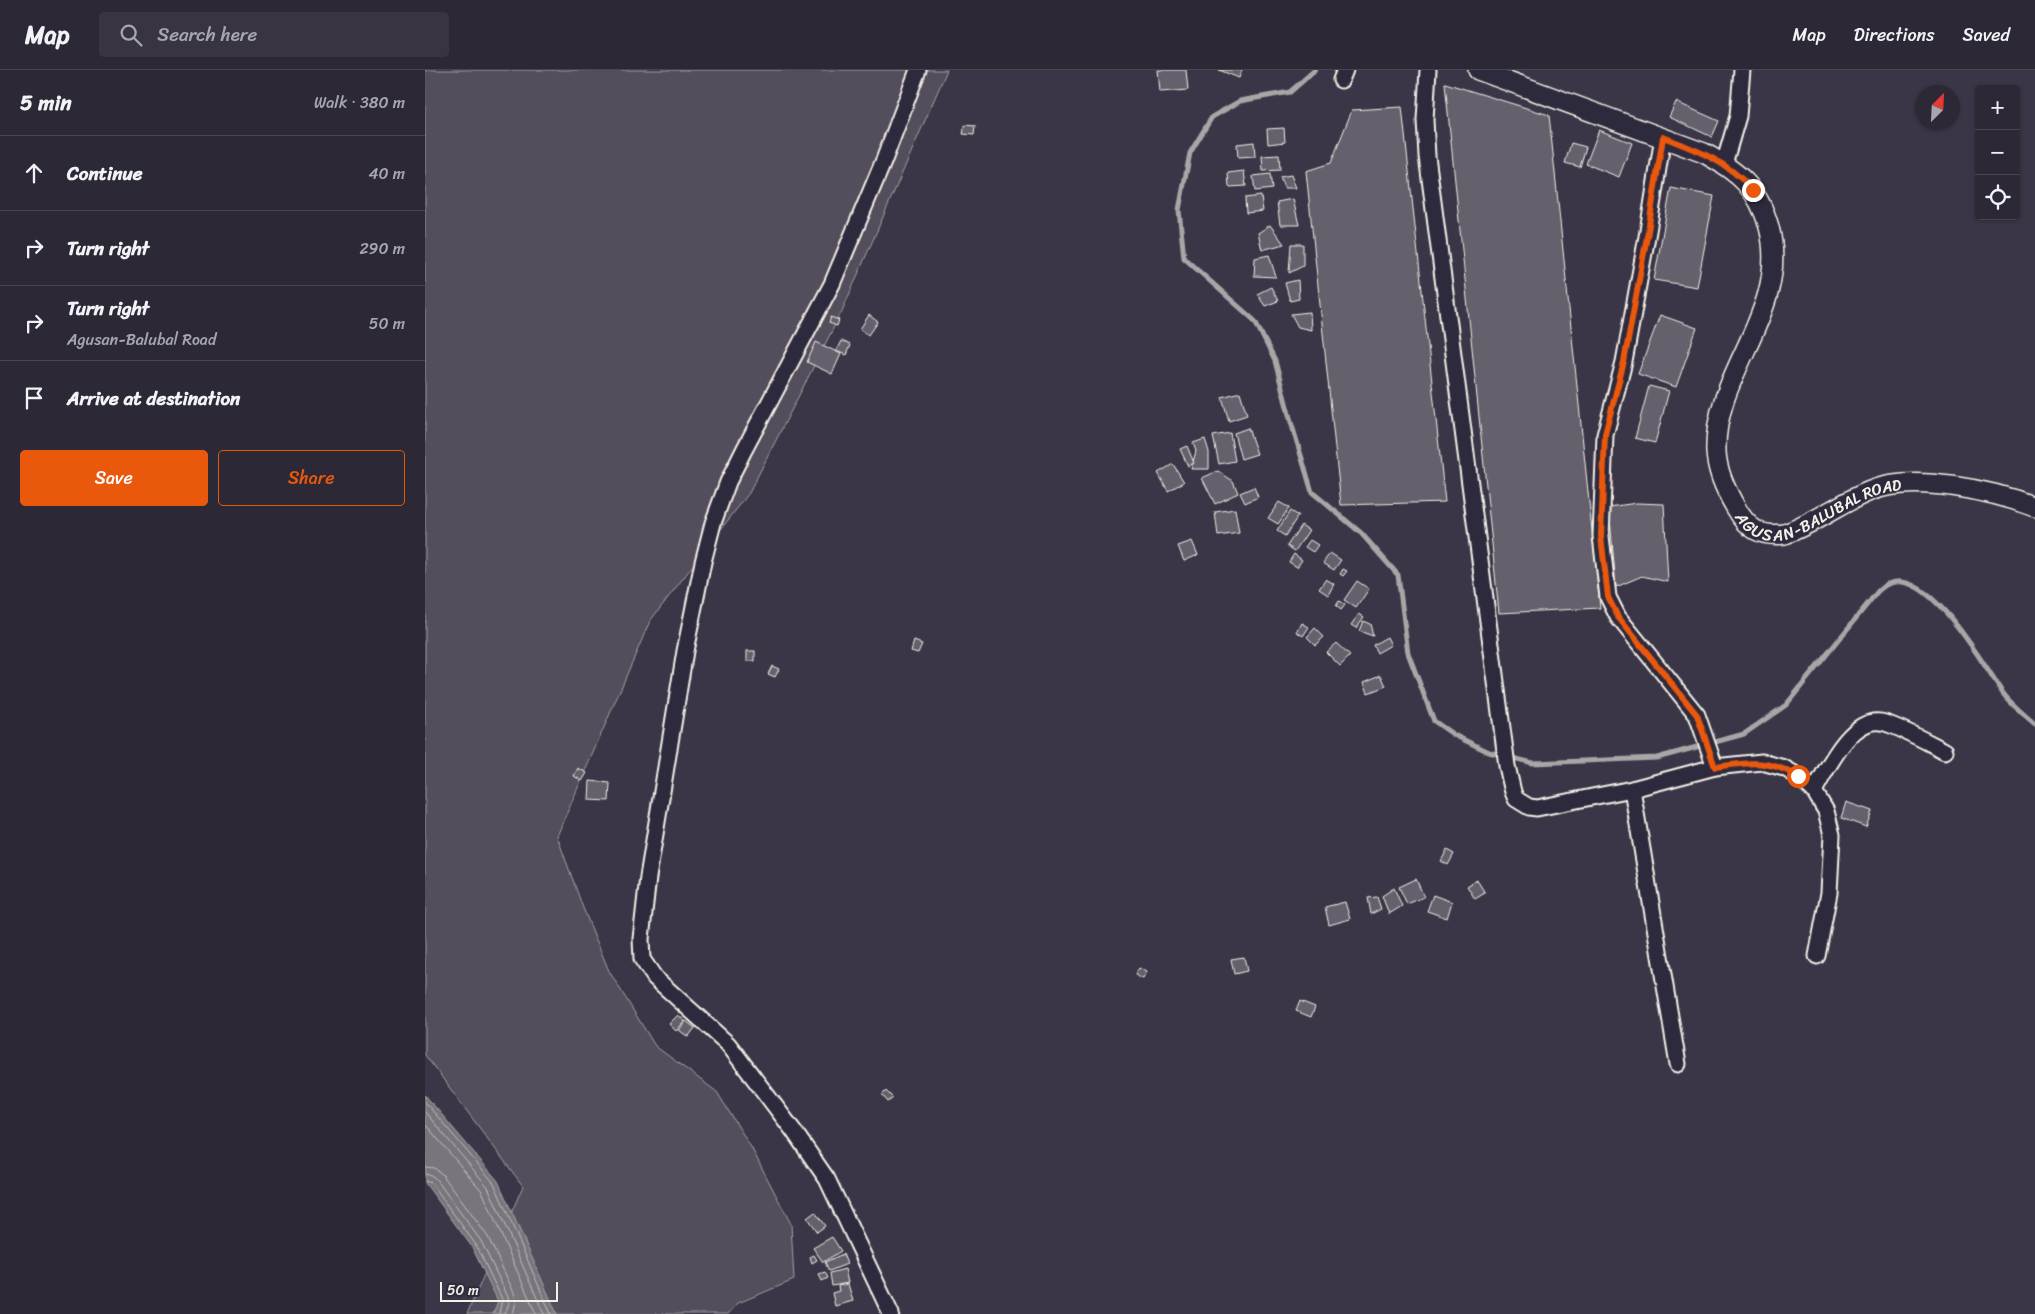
<!DOCTYPE html>
<html lang="en">
<head>
<meta charset="utf-8">
<style>
  :root { --surface:#2c2835; --page:#383441; --text:#f1f3f6; --muted:#a6a6ad; --line:#484450; --accent:#ea580c }
  body { margin:0; font-family:Sriracha,sans-serif; background:var(--page); color:var(--text) }
  .controls { position:absolute; right:15px; top:15px; display:grid; overflow:hidden; border-radius:5px; box-shadow:0 1px 4px #0004 }
  .controls button { width:45px; height:45px; display:grid; place-items:center; padding:0; border:0; border-bottom:1px solid var(--line); background:var(--surface); color:var(--text); font:25px sans-serif }
  .compass { position:absolute; left:1490px; top:15px; width:45px; height:45px; border-radius:50%; background:var(--surface); box-shadow:0 1px 4px #0004; rotate:24deg }
  .scale { position:absolute; left:15px; bottom:12px; width:118px; box-sizing:border-box; padding-left:5px; border:2px solid #f4f1e8; border-top:0; font-size:14px; line-height:18px; white-space:nowrap; color:#f4f1e8; -webkit-text-stroke:4px #2f2a3d; paint-order:stroke }
  .stop { position:absolute; width:15px; height:15px; margin:-11px; border:4px solid #ea580c; border-radius:50%; background:#fff }
  .stop.end { background:#ea580c; border-color:#fff; box-shadow:0 1px 5px #0008 }
  .list { margin:0; padding:0; list-style:none }
  h2 { display:flex; justify-content:space-between; align-items:center; height:65px; margin:0; padding:0 20px; font-size:21px }
  h2 small { font-size:16px; font-weight:400; color:var(--muted) }
  .list li { display:grid; grid-template-columns:32px 1fr auto; gap:15px; align-items:center; box-sizing:border-box; height:75px; padding:0 20px; border-top:1px solid var(--line) }
  .list b { display:block; font-size:19px; white-space:nowrap }
  .list p { margin:0; font-size:16px; white-space:nowrap; color:var(--muted) }
  .list em { font-size:16px; font-style:normal; color:var(--muted) }
  .actions { display:flex; gap:10px; padding:15px 20px }
  .actions a { flex:1; padding:11px 0; border:1px solid var(--accent); border-radius:5px; text-align:center; font-size:18px; color:var(--accent) }
  .actions .main { background:var(--accent); color:#fff }
  .icon { flex:none; width:28px; height:28px; fill:none; stroke:currentColor; stroke-width:2; stroke-linecap:round; stroke-linejoin:round }
  .map { position:relative; flex:none; width:1610px; height:1244px; overflow:hidden }
  header { display:flex; align-items:center; gap:30px; box-sizing:border-box; height:70px; padding:0 25px; background:var(--surface); border-bottom:1px solid var(--line) }
  header strong { font-size:24px }
  nav { display:flex; gap:28px; margin-inline-start:auto; font-size:18px }
  .search { width:350px; height:45px; background:var(--page); display:flex; align-items:center; gap:12px; box-sizing:border-box; padding:0 18px; border-radius:5px; color:var(--muted); font-size:19px }
  main { display:flex }
  aside { flex:1; background:var(--surface) }
  .map>svg:first-child { display:block }
  .green { fill:#534e5c; stroke:#a4a0a2 }
  .water { fill:#78747b; stroke:#aaa6a7 }
  .lines { fill:none; stroke-linecap:round; stroke-linejoin:round }
  .shore { stroke:#c2bfbc; stroke-width:1 }
  .stream { stroke:#aaa6a7; stroke-width:5 }
  .building { fill:#65616c; stroke:#f4f1e8 }
  .minor-casing { stroke:#f4f1e8; stroke-width:19 }
  .major-casing { stroke:#f4f1e8; stroke-width:22 }
  .minor { stroke:#2f2a3d; stroke-width:15 }
  .major { stroke:#2f2a3d; stroke-width:19 }
  .route { stroke:#ea580c; stroke-width:6 }
  .labels { text-anchor:middle; dominant-baseline:central; stroke-width:4.5; stroke-linejoin:round; paint-order:stroke }
  .street-label { font-size:16px; fill:#f4f1e8; stroke:#2f2a3d }
</style>
</head>
<body>
<header>
<strong>Map</strong>
<div class="search"><svg class="icon" aria-label="search" viewBox="0 0 24 24"><circle cx="10" cy="10" r="6"/><path d="M15 15l6 6"/></svg>Search here</div>
<nav><a>Map</a><a>Directions</a><a>Saved</a></nav>
</header>
<main>
<aside>
<h2>5 min<small>Walk · 380 m</small></h2>
<ul class="list">
<li><svg class="icon" aria-label="ahead" viewBox="0 0 24 24"><path d="M12 20V5M6 11l6-6 6 6"/></svg><div><b>Continue</b></div><em>40 m</em></li>
<li><svg class="icon" aria-label="right" viewBox="0 0 24 24"><path d="M7 20v-9h11M14 6l5 5-5 5"/></svg><div><b>Turn right</b></div><em>290 m</em></li>
<li><svg class="icon" aria-label="right" viewBox="0 0 24 24"><path d="M7 20v-9h11M14 6l5 5-5 5"/></svg><div><b>Turn right</b><p>Agusan-Balubal Road</p></div><em>50 m</em></li>
<li><svg class="icon" aria-label="arrive" viewBox="0 0 24 24"><path d="M6 21V4h12l-3 4 3 4H6"/></svg><div><b>Arrive at destination</b></div></li>
</ul>
<div class="actions"><a class="main">Save</a><a>Share</a></div>
</aside>
<div class="map">
<svg width="1610" height="1244" viewBox="0 0 1610 1244">
  <rect width="100%" height="100%" fill="#3b3647"/>
  <filter id="ink" filterUnits="userSpaceOnUse"><feTurbulence type="fractalNoise" baseFrequency=".02" numOctaves="2"/><feDisplacementMap in="SourceGraphic" scale="10" xChannelSelector="R" yChannelSelector="G"/><feConvolveMatrix kernelMatrix="1 2 1 2 8 2 1 2 1" color-interpolation-filters="sRGB"/></filter>
  <g filter="url(#ink)">
    <!-- green -->
    <path class="green" d="M0,0H522L417,241L324,423L225,551L132,766L158,838L184,901L230,976L292,1022L327,1079L366,1154L369,1210L313,1233L303,1244H42L98,1116L0,985Z"/>
    <!-- water -->
    <path class="water" d="M0,1025L73,1111L132,1244H68L73,1231L47,1177L0,1113Z"/>
    <g class="lines">
      <!-- shore -->
      <g class="shore">
        <path d="M0,1032L69,1113L126,1244"/>
        <path d="M0,1042L63,1117L119,1244"/>
        <path d="M0,1054L57,1121L111,1244"/>
        <path d="M0,1097L9,1098L17,1104L63,1167L90,1225L91,1232L88,1244"/>
        <path d="M0,1104L6,1105L11,1109L56,1171L83,1227L84,1233L80,1244"/>
        <path d="M0,1111L6,1113L51,1175L77,1229L74,1244"/>
      </g>
      <!-- stream -->
      <path class="stream" d="M890,0L865,22L815,31L787,47L765,83L754,140L759,188L830,251L850,291L866,352L887,422L936,463L973,505L983,583L1009,651L1029,665L1064,682L1108,693L1232,688L1319,664L1361,635L1453,521C1456,519 1459,515 1463,514C1503,495 1559,596 1577,622C1585,634 1599,644 1610,654"/>
    </g>
    <!-- building -->
    <g class="building">
      <path d="M733,0H761L763,20L735,22Z"/>
      <path d="M794,0H817L814,8Z"/>
      <path d="M1020,13L1124,45L1175,538L1074,543Z"/>
      <path d="M1251,32L1294,51L1287,67L1244,47Z"/>
      <path d="M977,37L1020,432L916,435L881,101L906,93L927,40Z"/>
      <path d="M540,55L550,56L549,65L538,64Z"/>
      <path d="M859,58L860,72L843,74L842,59Z"/>
      <path d="M1174,60L1207,73L1194,107L1161,94Z"/>
      <path d="M829,72L830,87L813,88L812,74Z"/>
      <path d="M1146,73L1161,77L1155,97L1140,93Z"/>
      <path d="M854,85L855,100L838,101L837,86Z"/>
      <path d="M819,101L821,116L804,117L803,103Z"/>
      <path d="M845,104L847,119L830,121L828,106Z"/>
      <path d="M866,105L871,118H859L855,107Z"/>
      <path d="M1246,118L1289,126L1272,217L1229,210Z"/>
      <path d="M836,126L838,141L821,143L820,128Z"/>
      <path d="M868,129L874,155H855L852,132Z"/>
      <path d="M845,155L859,174L837,180L833,163Z"/>
      <path d="M866,174H878V196L864,203Z"/>
      <path d="M844,185L851,207L829,206L830,188Z"/>
      <path d="M873,210L874,229L865,231L860,213Z"/>
      <path d="M846,217L853,231L840,236L832,224Z"/>
      <path d="M885,242L886,260L873,257L866,244Z"/>
      <path d="M444,245L453,252L444,265L435,259Z"/>
      <path d="M1235,245L1272,258L1251,317L1213,304Z"/>
      <path d="M406,247L414,250L412,256L404,253Z"/>
      <path d="M416,271L425,275L421,285L411,281Z"/>
      <path d="M391,272L416,284L407,304L382,292Z"/>
      <path d="M1224,316L1244,321L1230,373L1210,368Z"/>
      <path d="M815,322L822,345L804,351L797,327Z"/>
      <path d="M823,358L832,384L816,389L809,363Z"/>
      <path d="M805,363L810,391L794,394L788,366Z"/>
      <path d="M780,369L784,382V399H766L771,381L768,373Z"/>
      <path d="M762,376L769,393L763,396L755,379Z"/>
      <path d="M748,394L759,412L743,421L733,403Z"/>
      <path d="M793,401L808,411L813,423L790,434L777,408Z"/>
      <path d="M829,417L833,427L820,433L815,423Z"/>
      <path d="M854,432L864,438L853,454L843,448Z"/>
      <path d="M1212,433L1239,434L1243,512L1217,506L1191,517L1184,437Z"/>
      <path d="M810,439L814,463L793,466L790,442Z"/>
      <path d="M865,441L873,446L860,466L852,461Z"/>
      <path d="M876,455L884,460L870,481L862,476Z"/>
      <path d="M885,470L893,475L888,482L880,477Z"/>
      <path d="M767,471L773,485L759,491L753,476Z"/>
      <path d="M905,483L916,490L909,500L898,493Z"/>
      <path d="M869,484L877,490L872,497L864,492Z"/>
      <path d="M918,499L922,501L918,506L915,504Z"/>
      <path d="M901,509L909,514L903,525L894,519Z"/>
      <path d="M932,511L944,519L931,538L919,530Z"/>
      <path d="M914,531L920,535L916,540L911,536Z"/>
      <path d="M934,544L939,547L931,558L926,555Z"/>
      <path d="M938,551L945,554L948,566L934,561Z"/>
      <path d="M877,553L884,557L878,566L872,562Z"/>
      <path d="M890,558L899,567L890,575L882,567Z"/>
      <path d="M962,567L966,575L952,583L948,575Z"/>
      <path d="M489,571L497,574L493,583L486,581Z"/>
      <path d="M911,573L925,586L915,596L901,582Z"/>
      <rect x="322" y="581" width="8" height="10"/>
      <path d="M347,596L354,599L350,607L343,604Z"/>
      <path d="M956,605L961,616L943,623L939,612Z"/>
      <path d="M153,698L162,703L157,711L149,706Z"/>
      <path d="M165,711L185,713L184,731L164,730Z"/>
      <path d="M1421,732L1447,741L1441,757L1416,748Z"/>
      <path d="M1022,780L1029,784L1023,795L1016,791Z"/>
      <path d="M991,809L999,827L982,834L974,817Z"/>
      <path d="M1052,810L1060,823L1050,829L1042,816Z"/>
      <path d="M969,818L977,836L964,844L957,826Z"/>
      <path d="M1008,825L1027,832L1022,848L1002,841Z"/>
      <path d="M952,827L956,839L946,844L943,828Z"/>
      <path d="M920,832L925,849L904,855L900,837Z"/>
      <path d="M819,887L822,901L809,904L806,889Z"/>
      <path d="M714,898L722,902L718,909L710,905Z"/>
      <path d="M875,931L890,937L886,947L871,941Z"/>
      <path d="M253,945L260,951L251,961L244,954Z"/>
      <path d="M261,951L270,958L263,967L254,960Z"/>
      <path d="M461,1021L468,1028L463,1032L457,1025Z"/>
      <path d="M390,1142L400,1156L392,1162L382,1148Z"/>
      <path d="M407,1167L416,1181L398,1192L388,1178Z"/>
      <path d="M418,1184L422,1194L404,1201L400,1192Z"/>
      <path d="M389,1185L392,1190L387,1193L385,1187Z"/>
      <path d="M420,1199L423,1213L407,1216L405,1203Z"/>
      <path d="M400,1202L403,1208L397,1211L394,1204Z"/>
      <path d="M423,1214L428,1231L410,1236L407,1223L414,1221L413,1216Z"/>
    </g>
    <g class="lines">
      <defs>
        <g id="minor">
          <path d="M1003,0L1000,50L1002,86L1082,696L1088,722L1091,729L1104,737L1112,738L1207,719L1290,697L1337,692L1359,698L1373,706L1389,721L1401,741L1407,765L1404,823L1392,886"/>
          <path d="M916,10L920,0"/>
          <path d="M1238,67L1223,161L1199,292L1180,365L1176,466L1183,527L1193,547L1272,645L1290,697"/>
          <path d="M1299,94L1313,46L1317,0"/>
          <path d="M1207,719L1253,994"/>
          <path d="M1389,721C1402,699 1426,647 1456,652C1472,655 1504,673 1520,681"/>
          <path d="M466,1244L402,1109L368,1060L303,974L230,908L217,889L216,869L223,807L260,581L278,492L288,453L303,412L319,380L407,214L459,90L493,0"/>
        </g>
        <g id="major">
          <path id="s1" d="M1053,0L1279,83C1314,102 1333,118 1344,157C1366,242 1288,301 1291,382C1292,402 1301,421 1311,438C1323,459 1335,467 1360,464C1390,453 1415,433 1445,421C1488,403 1568,421 1610,437"/>
        </g>
      </defs>
      <!-- minor casing -->
      <use href="#minor" class="minor-casing"/>
      <!-- major casing -->
      <use href="#major" class="major-casing"/>
      <!-- minor -->
      <use href="#minor" class="minor"/>
      <!-- major -->
      <use href="#major" class="major"/>
    </g>
  </g>
  <g class="lines" filter="url(#ink)">
    <!-- route -->
    <path class="route" d="M1328,120C1301,91 1274,81 1238,67L1223,161L1199,292L1180,364L1176,466L1183,527L1193,547L1272,645L1290,697C1323,692 1342,689 1373,706"/>
  </g>
  <g class="labels">
    <!-- street labels -->
    <g class="street-label">
      <text stroke="none"><textPath href="#s1" startOffset="735">AGUSAN-BALUBAL ROAD</textPath></text>
    </g>
  </g>
</svg>
<div class="controls">
<button>+</button>
<button>−</button>
<button><svg class="icon" aria-label="locate" viewBox="0 0 24 24"><circle cx="12" cy="12" r="6"/><path d="M12 2v4M12 18v4M2 12h4M18 12h4"/></svg></button>
</div>
<svg class="compass" viewBox="-18 -18 36 36"><path d="M0-13l5 13h-10z" fill="#e53935"/><path d="M0 13l5-13h-10z" fill="#a6a6ad"/></svg>
<div class="scale">50 m</div>
<div class="stop" style="left:1373px;top:706px"></div>
<div class="stop end" style="left:1328px;top:120px"></div>
</div>
</main>
</body>
</html>
